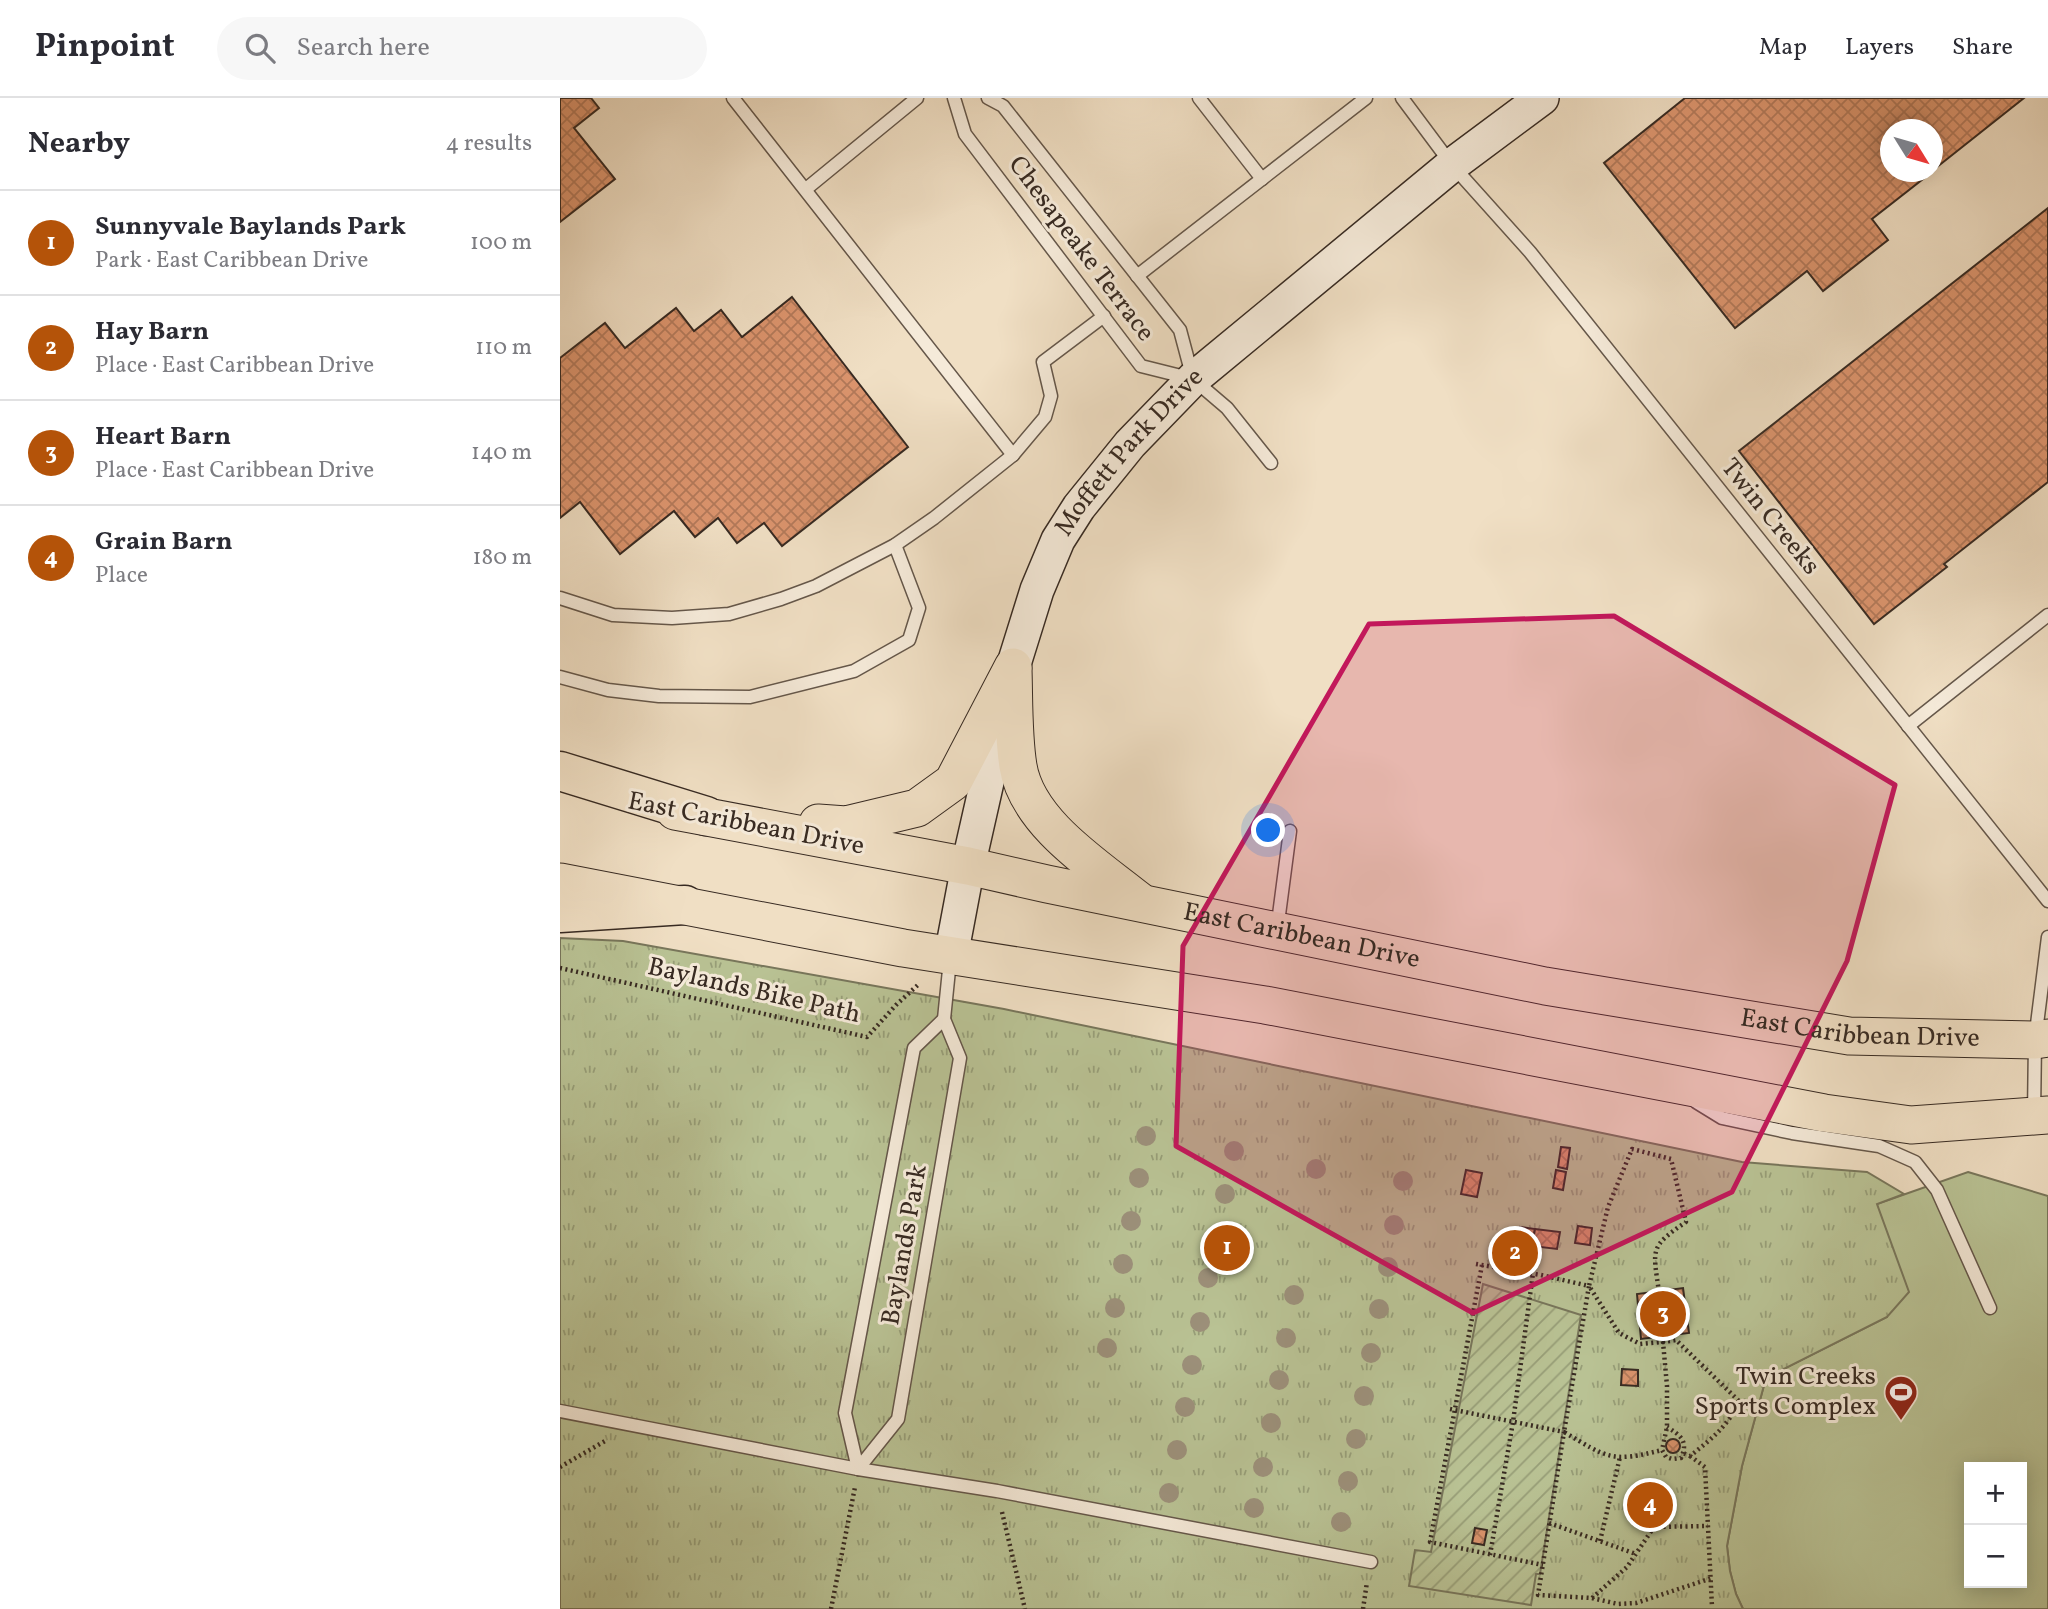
<!DOCTYPE html>
<html lang="en">
<head>
<meta charset="utf-8">
<style>
  :root { --surface:#fff; --page:#f7f7f7; --text:#2b2b33; --muted:#7c7c81; --line:#e1e1e2; --accent:#b45309 }
  body { margin:0; font-family:Vollkorn,serif; background:var(--page); color:var(--text) }
  .controls { position:absolute; right:21px; bottom:21px; display:grid; overflow:hidden; border-radius:0px; box-shadow:0 4px 18px #0003 }
  .controls button { width:63px; height:63px; display:grid; place-items:center; padding:0; border:0; border-bottom:2px solid var(--line); background:var(--surface); color:var(--text); font:35px sans-serif }
  .compass { position:absolute; left:1320px; top:21px; width:63px; height:63px; border-radius:50%; background:var(--surface); box-shadow:0 4px 18px #0003; rotate:127deg }
  .you { position:absolute; left:709px; top:733px; width:24px; height:24px; margin:-18px; border:5px solid #fff; border-radius:50%; background:#1a73e8; box-shadow:0 0 0 10px #1a73e833 }
  .badge { display:grid; place-items:center; width:46px; height:46px; border-radius:50%; background:var(--accent); color:#fff; font-size:23px; font-weight:700 }
  .pin { position:absolute; translate:-50% -50%; border:4px solid #fff; box-shadow:0 2px 7px #0006 }
  .list { margin:0; padding:0; list-style:none }
  h2 { display:flex; justify-content:space-between; align-items:center; height:91px; margin:0; padding:0 28px; font-size:30px }
  h2 small { font-size:23px; font-weight:400; color:var(--muted) }
  .list li { display:grid; grid-template-columns:46px 1fr auto; gap:21px; align-items:center; box-sizing:border-box; height:105px; padding:0 28px; border-top:2px solid var(--line) }
  .list b { display:block; font-size:26px; white-space:nowrap }
  .list p { margin:0; font-size:23px; white-space:nowrap; color:var(--muted) }
  .list em { font-size:23px; font-style:normal; color:var(--muted) }
  .icon { flex:none; width:38px; height:38px; fill:none; stroke:currentColor; stroke-width:2; stroke-linecap:round; stroke-linejoin:round }
  .map { position:relative; flex:none; width:1488px; height:1511px; overflow:hidden }
  header { display:flex; align-items:center; gap:42px; box-sizing:border-box; height:98px; padding:0 35px; background:var(--surface); border-bottom:2px solid var(--line) }
  header strong { font-size:33px }
  nav { display:flex; gap:38px; margin-inline-start:auto; font-size:24px }
  .search { width:490px; height:63px; background:var(--page); display:flex; align-items:center; gap:18px; box-sizing:border-box; padding:0 24px; border-radius:38px; color:var(--muted); font-size:26px }
  main { display:flex }
  aside { flex:1; background:var(--surface) }
  .map>svg:first-child { display:block }
  .grass { fill:#b9c294; stroke:#78765b; stroke-width:2; fill-rule:evenodd }
  .park { fill:url(#park-tufts); stroke:#78765b; stroke-width:2 }
  .garden { fill:url(#garden-furrows); stroke:#78765b; stroke-width:2 }
  .building { fill:url(#building-cross-hatch); stroke:#372a22; stroke-width:2 }
  .lines { fill:none; stroke-linecap:round; stroke-linejoin:round }
  .lane-casing { stroke:#65574a; stroke-width:15 }
  .secondary-casing { stroke:#372a22; stroke-width:36 }
  .primary-casing { stroke:#372a22; stroke-width:39 }
  .highway-casing { stroke:#372a22; stroke-width:41 }
  .path { stroke:#372a22; stroke-width:4.5; stroke-dasharray:2 3.5; stroke-linecap:butt }
  .lane { stroke:#f5ead9; stroke-width:12 }
  .secondary { stroke:#f5ead9; stroke-width:33 }
  .primary { stroke:#f0dfc4; stroke-width:37 }
  .highway { stroke:#f0dfc4; stroke-width:38 }
  .tree { fill:#9c907a }
  .marked { fill:#c2185b; fill-opacity:0.2; stroke:#c2185b; stroke-width:5; stroke-linejoin:round }
  .labels { text-anchor:middle; dominant-baseline:central; stroke-width:6; stroke-linejoin:round; paint-order:stroke }
  .street-label { font-size:26px; fill:#372a22; stroke:#f5ead9 }
  .poi-label { font-size:26px; fill:#372a22; stroke:#f5ead9; text-anchor:end }
</style>
</head>
<body>
<header>
<strong>Pinpoint</strong>
<div class="search"><svg class="icon" aria-label="search" viewBox="0 0 24 24"><circle cx="10" cy="10" r="6"/><path d="M15 15l6 6"/></svg>Search here</div>
<nav><a>Map</a><a>Layers</a><a>Share</a></nav>
</header>
<main>
<aside>
<h2>Nearby<small>4 results</small></h2>
<ul class="list">
<li><span class="badge">1</span><div><b>Sunnyvale Baylands Park</b><p>Park · East Caribbean Drive</p></div><em>100 m</em></li>
<li><span class="badge">2</span><div><b>Hay Barn</b><p>Place · East Caribbean Drive</p></div><em>110 m</em></li>
<li><span class="badge">3</span><div><b>Heart Barn</b><p>Place · East Caribbean Drive</p></div><em>140 m</em></li>
<li><span class="badge">4</span><div><b>Grain Barn</b><p>Place</p></div><em>180 m</em></li>
</ul>
</aside>
<div class="map">
<svg width="1488" height="1511" viewBox="0 0 1488 1511">
  <defs>
    <pattern id="park-tufts" width="24" height="20" patternUnits="userSpaceOnUse" patternTransform="scale(1.75)"><rect width="24" height="20" fill="#b9c294"/><path d="M3 7l-1-3M5 7V3M7 7l1-3M15 17l-1-3M17 17v-4M19 17l1-3" fill="none" stroke="#979e78"/></pattern>
    <pattern id="garden-furrows" width="10" height="10" patternUnits="userSpaceOnUse" patternTransform="scale(1.75)"><rect width="10" height="10" fill="#b9c294"/><path d="M-1 1l2-2M0 10L10 0M9 11l2-2" fill="none" stroke="#979e78"/></pattern>
    <pattern id="building-cross-hatch" width="8" height="8" patternUnits="userSpaceOnUse" patternTransform="scale(1.75)"><rect width="8" height="8" fill="#db946d"/><path d="M0 0l8 8M0 8l8-8" fill="none" stroke="#b27959"/></pattern>
  </defs>
  <rect width="100%" height="100%" fill="#f0dfc4"/>
  <filter id="stains"><feTurbulence type="fractalNoise" baseFrequency=".00286" numOctaves="4"/><feColorMatrix values="0 0 0 0 .2 0 0 0 0 .09 0 0 0 0 .02 0 0 0 .5 -.17"/></filter>
  <radialGradient id="worn" r=".72"><stop offset=".6" stop-color="#630" stop-opacity="0"/><stop offset="1" stop-color="#630" stop-opacity=".3"/></radialGradient>
  <!-- grass -->
  <path class="grass" d="M1408,1074L1488,1098V1511H1183L1176,1496L1170,1473L1167,1448L1182,1368L1206,1280L1327,1219L1317,1106ZM1409,1369H1462V1485H1409Z"/>
  <!-- park -->
  <path class="park" d="M0,840L63,843L444,911L1182,1064L1307,1074L1344,1096L1317,1106L1349,1194L1327,1219L1206,1280L1182,1368L1167,1448L1170,1473L1176,1496L1183,1511H0Z"/>
  <!-- garden -->
  <path class="garden" d="M923,1186L1021,1217L980,1476H976L971,1507L849,1488L855,1452L871,1454Z"/>
  <!-- building -->
  <g class="building">
    <path d="M0,0H31L39,10L14,30L55,81L0,124Z"/>
    <path d="M1125,0H1464L1372,73V32H1330V74H1372L1312,121L1328,142L1263,193L1247,173L1175,230L1044,65Z"/>
    <path d="M1488,110V384L1384,466L1387,469L1314,526L1179,353Z"/>
    <path d="M232,199L348,349L222,448L204,425L177,445L158,420L135,439L114,413L60,456L20,404L0,420V260L45,225L65,250L116,210L134,233L161,212L182,239Z"/>
    <path d="M1001,1049L1010,1050L1007,1071L998,1069Z"/>
    <path d="M906,1072L922,1075L917,1099L901,1096Z"/>
    <path d="M996,1072L1006,1074L1003,1092L993,1090Z"/>
    <path d="M1018,1128L1032,1130L1030,1147L1015,1145Z"/>
    <path d="M960,1129L975,1131L972,1148L959,1146Z"/>
    <path d="M975,1131L1000,1134L997,1151L972,1148Z"/>
    <path d="M946,1145L966,1148L964,1164L944,1162Z"/>
    <path d="M1123,1190L1129,1235L1081,1241L1077,1196Z"/>
    <path d="M1062,1271L1078,1272V1288L1061,1287Z"/>
    <circle cx="1113" cy="1348" r="7"/>
    <path d="M1084,1393L1100,1396L1096,1421L1079,1417Z"/>
    <path d="M915,1430L927,1432L924,1447L912,1445Z"/>
  </g>
  <g class="lines">
    <defs>
      <g id="lane">
        <path d="M173,0L453,357"/>
        <path d="M394,0L405,36L581,268L633,281L667,310L711,365"/>
        <path d="M428,0L443,8L620,232L632,277"/>
        <path d="M639,0L702,81"/>
        <path d="M842,0L892,67L970,154L1488,803"/>
        <path d="M246,91L357,0"/>
        <path d="M577,178L806,0"/>
        <path d="M0,500L53,517L112,520L169,516L221,501L256,488L335,447L374,420L453,357L485,319L491,298L483,264L544,218"/>
        <path d="M0,579L48,592L99,598L190,599L294,573L349,542L359,510L335,447"/>
        <path d="M1348,628L1488,517"/>
        <path d="M717,832L730,733"/>
        <path d="M1136,1004L1162,1020L1232,1035L1319,1048L1355,1064L1377,1092L1430,1210"/>
        <path d="M1474,1017L1475,942L1488,839"/>
        <path d="M0,1313L298,1371L437,1393L811,1464"/>
        <path d="M298,1371L338,1321L400,960L384,921L390,862"/>
        <path d="M298,1371L285,1315L354,950L384,921"/>
      </g>
      <g id="secondary">
        <path id="s1" d="M391,858L408,768L453,569L477,492L498,442L519,409L570,346L633,281L892,67L982,0"/>
      </g>
      <g id="primary">
        <path d="M453,571C454,602 453,637 458,668C467,725 536,768 578,802"/>
        <path id="s2" d="M115,713L408,768L487,786L985,888L1289,938L1475,942L1488,940"/>
        <path d="M258,725L286,727L357,710L393,684L453,569"/>
        <path d="M0,784L343,850L705,907L1264,1015L1351,1027L1488,1017"/>
      </g>
      <g id="highway">
        <path d="M0,673L146,718"/>
        <path d="M0,815L125,807"/>
      </g>
    </defs>
    <!-- lane casing -->
    <use href="#lane" class="lane-casing"/>
    <!-- secondary casing -->
    <use href="#secondary" class="secondary-casing"/>
    <!-- primary casing -->
    <use href="#primary" class="primary-casing"/>
    <!-- highway casing -->
    <use href="#highway" class="highway-casing"/>
    <!-- path -->
    <g class="path">
      <path d="M0,870L307,939L336,907L360,885"/>
      <path d="M916,1166L981,1177L1029,1188L1004,1334C1048,1360 1051,1365 1102,1352"/>
      <path d="M922,1167L870,1444L983,1467"/>
      <path d="M1099,1194C1093,1151 1089,1149 1126,1124L1111,1061L1072,1051L1048,1109L1029,1188L1059,1235L1080,1246L1103,1244L1107,1288V1329L1102,1352L1106,1359L1112,1361L1121,1360C1129,1343 1120,1337 1107,1329"/>
      <path d="M1103,1238V1244L1116,1242L1180,1304C1166,1329 1153,1340 1130,1358L1123,1355"/>
      <path d="M890,1311L1004,1334L978,1497L1032,1500L1067,1469L1094,1429L1148,1428"/>
      <path d="M1130,1358L1145,1369L1152,1509"/>
      <path d="M0,1369L45,1343"/>
      <path d="M442,1414L465,1511"/>
      <path d="M989,1425L1076,1456"/>
      <path d="M1040,1443L1060,1359"/>
      <path d="M930,1457L953,1324L973,1175"/>
      <path d="M1032,1500L1058,1506L1076,1505L1152,1480"/>
      <path d="M271,1511L295,1389"/>
      <path d="M803,1511L807,1484"/>
    </g>
    <!-- lane -->
    <use href="#lane" class="lane"/>
    <!-- secondary -->
    <use href="#secondary" class="secondary"/>
    <!-- primary -->
    <use href="#primary" class="primary"/>
    <!-- highway -->
    <use href="#highway" class="highway"/>
  </g>
  <!-- trees -->
  <g class="tree">
    <circle cx="586" cy="1038" r="10"/>
    <circle cx="674" cy="1053" r="10"/>
    <circle cx="756" cy="1071" r="10"/>
    <circle cx="579" cy="1080" r="10"/>
    <circle cx="843" cy="1083" r="10"/>
    <circle cx="665" cy="1096" r="10"/>
    <circle cx="571" cy="1123" r="10"/>
    <circle cx="834" cy="1127" r="10"/>
    <circle cx="657" cy="1139" r="10"/>
    <circle cx="563" cy="1166" r="10"/>
    <circle cx="828" cy="1169" r="10"/>
    <circle cx="648" cy="1180" r="10"/>
    <circle cx="734" cy="1197" r="10"/>
    <circle cx="555" cy="1210" r="10"/>
    <circle cx="819" cy="1211" r="10"/>
    <circle cx="640" cy="1224" r="10"/>
    <circle cx="726" cy="1240" r="10"/>
    <circle cx="547" cy="1250" r="10"/>
    <circle cx="811" cy="1255" r="10"/>
    <circle cx="632" cy="1267" r="10"/>
    <circle cx="719" cy="1282" r="10"/>
    <circle cx="804" cy="1298" r="10"/>
    <circle cx="625" cy="1309" r="10"/>
    <circle cx="711" cy="1325" r="10"/>
    <circle cx="796" cy="1341" r="10"/>
    <circle cx="617" cy="1352" r="10"/>
    <circle cx="703" cy="1369" r="10"/>
    <circle cx="788" cy="1383" r="10"/>
    <circle cx="609" cy="1395" r="10"/>
    <circle cx="694" cy="1410" r="10"/>
    <circle cx="781" cy="1424" r="10"/>
  </g>
  <!-- marked area -->
  <path class="marked" d="M1054,518L1335,687L1287,863L1172,1094L913,1215L616,1048L623,848L809,526Z"/>
  <!-- icons -->
  <defs>
    <symbol id="stadium-pin" viewBox="-11 -11 22 30"><path d="M0 17L-7.5 6A9.5 9.5 0 1 1 7.5 6Z" fill="#8f2418" stroke="#f5ead9"/><path d="M0-5a6.5 5 0 1 0 0 10a6.5 5 0 1 0 0-10ZM-3.5-1.8h7v3.6h-7Z" fill="#fff"/></symbol>
  </defs>
  <g fill-rule="evenodd">
    <use href="#stadium-pin" x="1322" y="1275" width="38" height="52"/>
  </g>
  <g class="labels">
    <!-- street labels -->
    <g class="street-label">
      <text transform="translate(521 151) rotate(53)">Chesapeake Terrace</text>
      <text stroke="none"><textPath href="#s1" startOffset="544">Moffett Park Drive</textPath></text>
      <text transform="translate(1210 419) rotate(51)">Twin Creeks</text>
      <text transform="translate(186 726) rotate(11)">East Caribbean Drive</text>
      <text stroke="none"><textPath href="#s2" startOffset="639">East Caribbean Drive</textPath></text>
      <text transform="translate(194 893) rotate(13)">Baylands Bike Path</text>
      <text stroke="none"><textPath href="#s2" startOffset="1206">East Caribbean Drive</textPath></text>
      <text transform="translate(345 1147) rotate(-80)">Baylands Park</text>
    </g>
    <!-- poi labels -->
    <g class="poi-label">
      <text x="1316" y="1279">Twin Creeks<tspan x="1316" dy="30">Sports Complex</tspan></text>
    </g>
  </g>
  <rect width="100%" height="100%" filter="url(#stains)"/>
  <rect width="100%" height="100%" fill="url(#worn)"/>
</svg>
<div class="controls">
<button>+</button>
<button>−</button>
</div>
<svg class="compass" viewBox="-18 -18 36 36"><path d="M0-13l5 13h-10z" fill="#e53935"/><path d="M0 13l5-13h-10z" fill="#7c7c81"/></svg>
<div class="you"></div>
<div class="pin badge" style="left:667px;top:1150px">1</div>
<div class="pin badge" style="left:955px;top:1155px">2</div>
<div class="pin badge" style="left:1103px;top:1216px">3</div>
<div class="pin badge" style="left:1090px;top:1407px">4</div>
</div>
</main>
</body>
</html>
